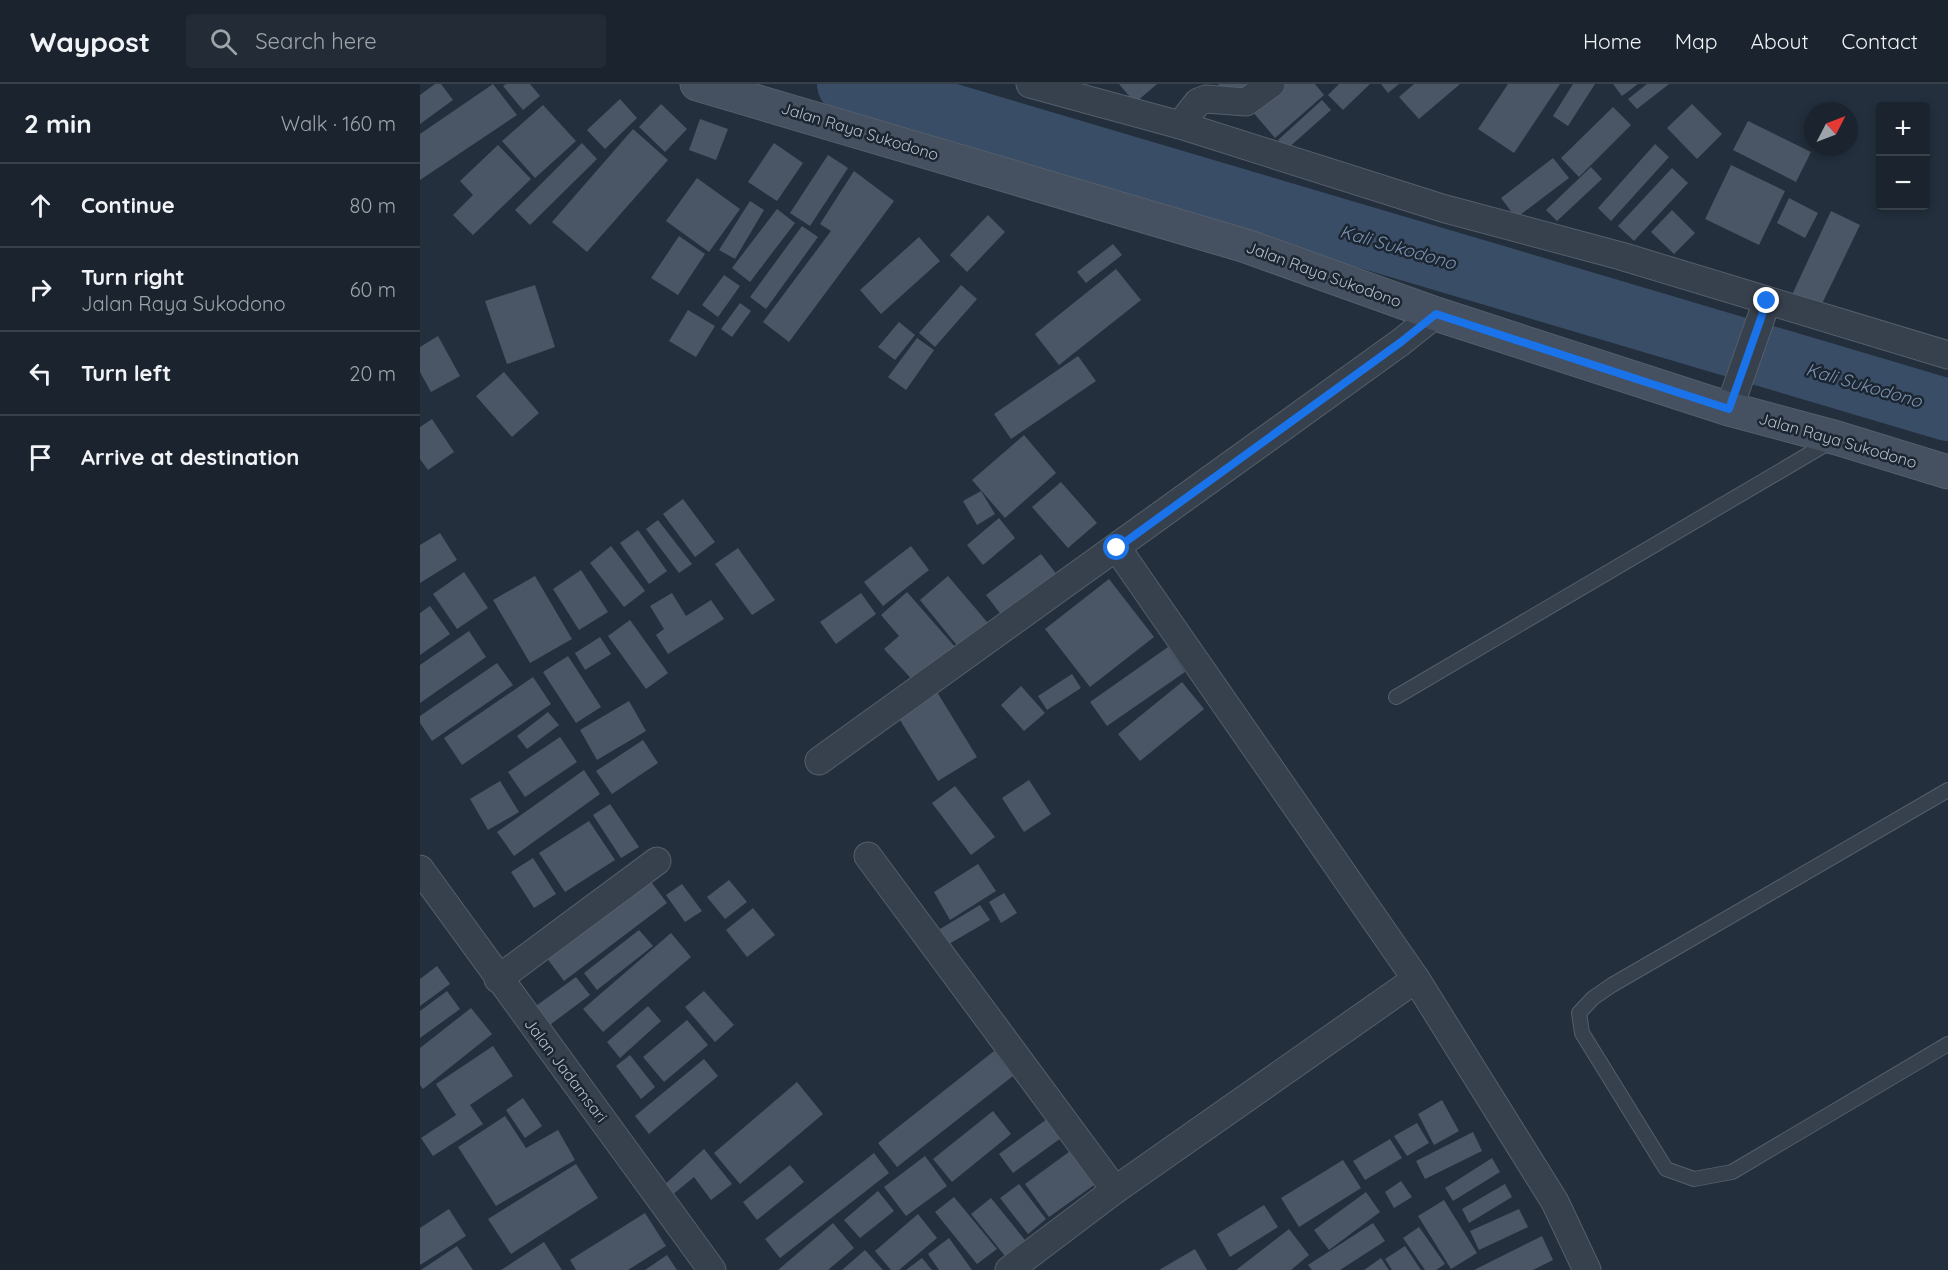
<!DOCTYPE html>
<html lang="en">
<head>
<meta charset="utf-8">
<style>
  :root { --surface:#1a232e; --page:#232b36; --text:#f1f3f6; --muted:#9fa4aa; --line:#38404a }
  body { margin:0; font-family:Quicksand,sans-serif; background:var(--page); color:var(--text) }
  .controls { position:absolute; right:18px; top:18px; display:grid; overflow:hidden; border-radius:6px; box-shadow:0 3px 9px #0003 }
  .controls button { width:54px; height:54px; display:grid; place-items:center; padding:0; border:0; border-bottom:2px solid var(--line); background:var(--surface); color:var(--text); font:30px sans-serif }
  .compass { position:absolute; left:1384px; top:18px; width:54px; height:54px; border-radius:50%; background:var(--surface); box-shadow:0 3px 9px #0003; rotate:48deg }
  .stop { position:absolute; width:18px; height:18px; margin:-14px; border:4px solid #1a73e8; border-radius:50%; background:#fff }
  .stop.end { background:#1a73e8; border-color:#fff; box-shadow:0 2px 6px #0008 }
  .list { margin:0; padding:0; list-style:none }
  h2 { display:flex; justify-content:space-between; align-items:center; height:78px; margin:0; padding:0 24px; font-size:26px }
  h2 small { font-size:20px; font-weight:400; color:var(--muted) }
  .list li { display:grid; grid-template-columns:39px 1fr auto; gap:18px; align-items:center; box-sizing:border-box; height:84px; padding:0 24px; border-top:2px solid var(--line) }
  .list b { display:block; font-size:22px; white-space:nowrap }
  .list p { margin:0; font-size:20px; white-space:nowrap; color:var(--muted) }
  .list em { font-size:20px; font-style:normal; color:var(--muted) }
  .icon { flex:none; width:33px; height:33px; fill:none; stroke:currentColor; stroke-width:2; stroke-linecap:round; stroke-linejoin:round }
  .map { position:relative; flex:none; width:1528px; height:1186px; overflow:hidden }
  header { display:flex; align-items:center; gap:36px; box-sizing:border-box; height:84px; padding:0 30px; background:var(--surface); border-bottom:2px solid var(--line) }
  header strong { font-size:28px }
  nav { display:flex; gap:33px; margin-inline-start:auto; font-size:21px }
  .search { width:420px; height:54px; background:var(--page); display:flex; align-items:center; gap:15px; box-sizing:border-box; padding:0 21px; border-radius:6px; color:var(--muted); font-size:22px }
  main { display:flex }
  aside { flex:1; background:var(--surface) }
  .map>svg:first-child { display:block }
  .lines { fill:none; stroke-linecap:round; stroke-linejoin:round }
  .river { stroke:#394d66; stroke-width:62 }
  .building { fill:#4a5665 }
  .lane-casing { stroke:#555f6b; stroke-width:16 }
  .street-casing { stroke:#555f6b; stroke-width:29 }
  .secondary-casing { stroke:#555f6b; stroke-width:35 }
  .lane { stroke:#37414d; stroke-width:14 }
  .street { stroke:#37414d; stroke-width:27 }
  .secondary { stroke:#455060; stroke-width:33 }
  .route { stroke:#1a73e8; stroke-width:8 }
  .labels { text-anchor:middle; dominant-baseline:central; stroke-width:5; stroke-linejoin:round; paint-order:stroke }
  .street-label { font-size:16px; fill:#b3bcc8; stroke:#1c2632 }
  .water-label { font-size:18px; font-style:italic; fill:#7b93b0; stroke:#1c2632 }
</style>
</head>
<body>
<header>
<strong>Waypost</strong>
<div class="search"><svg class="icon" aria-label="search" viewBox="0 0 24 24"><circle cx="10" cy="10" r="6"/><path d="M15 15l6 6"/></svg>Search here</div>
<nav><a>Home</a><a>Map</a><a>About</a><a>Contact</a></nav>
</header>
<main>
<aside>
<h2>2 min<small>Walk · 160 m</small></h2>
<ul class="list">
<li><svg class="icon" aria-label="ahead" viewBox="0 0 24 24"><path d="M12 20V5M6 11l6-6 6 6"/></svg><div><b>Continue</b></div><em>80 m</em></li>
<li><svg class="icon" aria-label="right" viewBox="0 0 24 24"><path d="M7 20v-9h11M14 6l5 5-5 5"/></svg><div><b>Turn right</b><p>Jalan Raya Sukodono</p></div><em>60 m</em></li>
<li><svg class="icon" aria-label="left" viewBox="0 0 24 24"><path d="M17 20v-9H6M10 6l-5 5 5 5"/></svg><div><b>Turn left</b></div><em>20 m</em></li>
<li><svg class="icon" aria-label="arrive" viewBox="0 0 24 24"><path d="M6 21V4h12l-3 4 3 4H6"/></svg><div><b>Arrive at destination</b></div></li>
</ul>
</aside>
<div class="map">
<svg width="1528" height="1186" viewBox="0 0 1528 1186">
  <rect width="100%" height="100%" fill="#232f3d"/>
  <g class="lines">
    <!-- river -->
    <path class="river" d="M428,0L1528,326"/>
  </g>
  <!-- building -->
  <g class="building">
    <path d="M15,0H21L33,16L0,40V11Z"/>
    <path d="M73,0L97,31L0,96V50Z"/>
    <path d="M86,0H110L120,12L103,26L83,2Z"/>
    <path d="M699,0H737L715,19Z"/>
    <path d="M798,0H833L812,17Z"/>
    <path d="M864,0H895L904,11L855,54L832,27Z"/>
    <path d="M919,0H950L923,26L908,11Z"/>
    <path d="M961,0H979L968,9Z"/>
    <path d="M994,0H1040L999,35L979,13Z"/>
    <path d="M1088,0H1140L1094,69L1058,45Z"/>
    <path d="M1153,0H1175L1148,42L1133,32Z"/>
    <path d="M1193,0H1218L1202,12Z"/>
    <path d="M1227,0H1249L1217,25L1208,15Z"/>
    <path d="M200,15L217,34L185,65L167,46Z"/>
    <path d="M902,16L911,26L867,65L858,56Z"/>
    <path d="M241,20L267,45L245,68L219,43Z"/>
    <path d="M1272,20L1302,50L1277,75L1247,44Z"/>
    <path d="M123,21L156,57L115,94L82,57Z"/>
    <path d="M1193,23L1211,41L1159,93L1141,74Z"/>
    <path d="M280,35L308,45L296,76L269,66Z"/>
    <path d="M1328,37L1391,68L1376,98L1313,66Z"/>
    <path d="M213,45L248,76L167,168L132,138Z"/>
    <path d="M162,59L177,75L110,141L95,126Z"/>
    <path d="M354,59L383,79L357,117L328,98Z"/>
    <path d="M1235,60L1249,73L1191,137L1178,124Z"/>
    <path d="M78,61L111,95L53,151L33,131L53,111L40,97Z"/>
    <path d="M408,71L428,84L390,142L370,129Z"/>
    <path d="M1133,74L1149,94L1096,134L1081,114Z"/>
    <path d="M1311,81L1365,107L1339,161L1285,135Z"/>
    <path d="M1171,83L1182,95L1137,137L1126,126Z"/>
    <path d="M1252,84L1268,99L1214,157L1198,142Z"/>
    <path d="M434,87L474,117L369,258L343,238L411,147L400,140Z"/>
    <path d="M277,94L320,125L289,168L246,137Z"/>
    <path d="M1369,114L1398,129L1385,154L1357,139Z"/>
    <path d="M330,117L344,126L315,175L299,166Z"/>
    <path d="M357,125L375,139L330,198L312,184Z"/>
    <path d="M1252,126L1275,149L1254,170L1231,148Z"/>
    <path d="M1411,127L1440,141L1398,228L1370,215Z"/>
    <path d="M568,131L585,148L547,188L530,171Z"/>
    <path d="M382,142L398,153L346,225L330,213Z"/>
    <path d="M259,152L285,170L258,211L231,194Z"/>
    <path d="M499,153L520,177L461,230L440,206Z"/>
    <path d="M693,160L702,171L666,199L657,188Z"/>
    <path d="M696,185L721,216L639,281L615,250Z"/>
    <path d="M304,191L320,202L298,233L282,221Z"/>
    <path d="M115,201L135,263L87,280L65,217Z"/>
    <path d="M541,201L557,215L515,263L499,249Z"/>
    <path d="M320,219L331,227L312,253L301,245Z"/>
    <path d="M268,226L295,242L276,273L249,257Z"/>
    <path d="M479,238L495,251L475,276L458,263Z"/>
    <path d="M18,252L40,292L11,308L0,288V263Z"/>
    <path d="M497,254L514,266L486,306L468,293Z"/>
    <path d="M658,272L676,297L591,355L574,330Z"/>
    <path d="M84,288L119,329L92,353L56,312Z"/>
    <path d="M12,335L34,368L8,386L0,375V343Z"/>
    <path d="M604,351L636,389L585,434L552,396Z"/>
    <path d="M641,398L677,439L648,464L612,423Z"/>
    <path d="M561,407L575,430L557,441L543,417Z"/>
    <path d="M263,415L295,458L275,473L243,430Z"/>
    <path d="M579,434L595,454L563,481L547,461Z"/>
    <path d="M238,436L272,480L259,489L226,445Z"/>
    <path d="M218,446L247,487L229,500L200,459Z"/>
    <path d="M20,449L37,476L0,499V461Z"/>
    <path d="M191,462L225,507L204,523L170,479Z"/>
    <path d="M491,462L509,486L463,522L444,498Z"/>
    <path d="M318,464L355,516L332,531L295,480Z"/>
    <path d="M621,470L641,496L586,537L566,511Z"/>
    <path d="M161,486L188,528L159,546L133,505Z"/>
    <path d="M44,488L68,524L37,545L13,510Z"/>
    <path d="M115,492L152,555L110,579L73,516Z"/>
    <path d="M528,492L573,545L544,570L500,516Z"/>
    <path d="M689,495L734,553L670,603L625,545Z"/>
    <path d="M487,508L536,564L498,602L464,565L479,552L461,531Z"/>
    <path d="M252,509L266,532L291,516L304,535L248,570L236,551L244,545L230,522Z"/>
    <path d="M441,509L456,530L416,560L400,538Z"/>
    <path d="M10,522L30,550L0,571V529Z"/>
    <path d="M210,536L248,589L226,605L188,552Z"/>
    <path d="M49,547L66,573L0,619V581Z"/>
    <path d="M180,553L191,570L165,586L155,569Z"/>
    <path d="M748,563L765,588L687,642L670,618Z"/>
    <path d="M148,572L181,623L156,639L123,588Z"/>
    <path d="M77,579L93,601L12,657L0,639V632Z"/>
    <path d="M652,590L661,604L627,626L618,612Z"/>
    <path d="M113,593L131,620L42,681L24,654Z"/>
    <path d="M762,598L784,625L720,677L698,650Z"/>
    <path d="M601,602L625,629L604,647L581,621Z"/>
    <path d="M517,608L557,673L518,697L478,633Z"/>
    <path d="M209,617L226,647L177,676L160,646Z"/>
    <path d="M128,628L139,641L107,665L97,652Z"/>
    <path d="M140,653L157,678L105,713L88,688Z"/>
    <path d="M223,656L238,679L192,710L176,687Z"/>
    <path d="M164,686L180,710L94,772L77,748Z"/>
    <path d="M609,696L631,730L604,748L582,714Z"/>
    <path d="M80,697L99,728L68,746L50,715Z"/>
    <path d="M535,702L575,753L551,771L512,719Z"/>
    <path d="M190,720L219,763L201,774L173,731Z"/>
    <path d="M169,737L195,776L145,808L119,769Z"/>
    <path d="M113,774L136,810L114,824L91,788Z"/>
    <path d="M558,780L576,807L530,836L514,808Z"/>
    <path d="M229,795L247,819L144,897L126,873Z"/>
    <path d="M309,796L327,818L305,835L287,813Z"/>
    <path d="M262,800L282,827L265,838L246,811Z"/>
    <path d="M584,809L597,829L581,839L569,818Z"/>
    <path d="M560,821L570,836L529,860L520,845Z"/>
    <path d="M333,824L355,851L327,873L306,846Z"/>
    <path d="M219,846L233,862L177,906L164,889Z"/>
    <path d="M251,849L271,873L183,948L163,925Z"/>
    <path d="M17,882L30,900L0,922V895Z"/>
    <path d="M156,893L170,911L127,943L113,924Z"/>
    <path d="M27,907L40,925L0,954V927Z"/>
    <path d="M284,907L314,941L295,958L265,923Z"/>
    <path d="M228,922L241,937L200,974L187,958Z"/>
    <path d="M51,924L72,950L3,1005L0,1001V964Z"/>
    <path d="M267,936L288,961L244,998L223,973Z"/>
    <path d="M73,962L93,992L50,1021L63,1040L13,1072L1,1054L36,1031L16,1000Z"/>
    <path d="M574,967L593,992L477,1083L458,1059Z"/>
    <path d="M210,971L235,1003L221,1015L196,982Z"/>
    <path d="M284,975L298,992L229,1050L215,1032Z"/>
    <path d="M377,998L403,1030L320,1100L294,1069Z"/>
    <path d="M103,1014L122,1042L105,1054L86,1026Z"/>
    <path d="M1022,1016L1039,1047L1014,1061L998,1030Z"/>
    <path d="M573,1027L591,1050L532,1098L513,1075Z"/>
    <path d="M85,1032L106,1064L138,1046L155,1076L76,1122L38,1063Z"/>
    <path d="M627,1035L641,1054L593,1089L579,1070Z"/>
    <path d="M997,1039L1009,1059L987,1072L974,1052Z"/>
    <path d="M1053,1048L1062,1067L1005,1095L996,1077Z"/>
    <path d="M970,1055L982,1074L945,1096L933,1077Z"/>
    <path d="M284,1065L312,1100L291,1116L274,1093L251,1112L243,1102Z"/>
    <path d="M653,1065L677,1099L629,1133L605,1100Z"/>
    <path d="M454,1069L469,1089L360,1174L345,1155Z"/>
    <path d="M505,1072L527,1102L486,1132L464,1103Z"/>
    <path d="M1072,1074L1080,1088L1033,1117L1025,1104Z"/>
    <path d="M923,1076L941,1104L879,1143L861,1114Z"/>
    <path d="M156,1080L178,1114L91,1170L68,1135Z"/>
    <path d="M370,1081L384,1098L337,1136L323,1118Z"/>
    <path d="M981,1097L992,1113L974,1124L965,1108Z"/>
    <path d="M599,1100L626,1135L608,1150L580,1114Z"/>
    <path d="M1085,1100L1092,1113L1049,1139L1042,1125Z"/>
    <path d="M458,1107L474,1127L440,1154L424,1136Z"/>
    <path d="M946,1108L960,1128L909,1166L894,1146Z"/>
    <path d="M534,1113L577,1165L557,1180L515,1128Z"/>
    <path d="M571,1114L605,1156L585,1172L551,1130Z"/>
    <path d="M1024,1116L1057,1169L1031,1185L998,1132Z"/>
    <path d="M844,1121L858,1143L810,1173L797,1150Z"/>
    <path d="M29,1125L46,1152L0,1181V1144Z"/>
    <path d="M1099,1125L1108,1143L1059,1166L1050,1147Z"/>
    <path d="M225,1129L246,1162L208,1186H156L150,1176Z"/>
    <path d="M498,1130L517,1154L479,1186H471L455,1167Z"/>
    <path d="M413,1139L434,1164L408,1186H358Z"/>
    <path d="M953,1139L965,1157L920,1186H892L888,1181Z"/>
    <path d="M999,1143L1025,1180L1016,1186H1005L983,1154Z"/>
    <path d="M869,1145L889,1171L871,1186H816Z"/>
    <path d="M1122,1152L1133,1176L1113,1186H1054Z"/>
    <path d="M529,1154L552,1186H519L508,1170Z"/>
    <path d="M124,1158L142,1186H81Z"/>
    <path d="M37,1162L53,1186H1Z"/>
    <path d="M985,1162L1001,1186H972L965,1175Z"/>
    <path d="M775,1165L787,1186H739Z"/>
    <path d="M445,1166L463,1186H422Z"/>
    <path d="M247,1171L257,1186H225Z"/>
    <path d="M502,1174L512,1186H486Z"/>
    <path d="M961,1174L969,1186H944Z"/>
  </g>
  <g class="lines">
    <defs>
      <g id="lane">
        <path d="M976,613L1413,356"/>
        <path d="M1528,706L1192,901L1173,914L1159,929L1162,949L1246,1085L1274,1095L1312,1088L1528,960"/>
      </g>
      <g id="street">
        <path d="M610,0L760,41L1022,124L1201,172L1528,271"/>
        <path d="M760,41L778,18L786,15L826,18L851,0"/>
        <path d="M1309,325L1347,217"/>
        <path d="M697,464L996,895L1135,1118L1167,1186"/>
        <path d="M399,677L981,258L1016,230"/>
        <path d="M448,772L695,1106"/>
        <path d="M0,785L292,1186"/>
        <path d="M78,895L237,777"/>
        <path d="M589,1186L695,1106L996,895"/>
      </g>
      <path id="secondary" d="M277,0L826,162L1016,230L1309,325L1417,354L1528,388"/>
    </defs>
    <!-- lane casing -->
    <use href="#lane" class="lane-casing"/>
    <!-- street casing -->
    <use href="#street" class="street-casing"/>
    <!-- secondary casing -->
    <use href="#secondary" class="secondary-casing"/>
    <!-- lane -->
    <use href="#lane" class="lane"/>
    <!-- street -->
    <use href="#street" class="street"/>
    <!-- secondary -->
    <use href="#secondary" class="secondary"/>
  </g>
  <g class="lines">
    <!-- route -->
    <path class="route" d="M697,464L981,258L1016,230L1309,325L1347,217"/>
  </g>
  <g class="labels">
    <!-- street labels -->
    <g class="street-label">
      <text transform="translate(440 47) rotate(17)">Jalan Raya Sukodono</text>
      <text transform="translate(904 190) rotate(20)">Jalan Raya Sukodono</text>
      <text transform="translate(1418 356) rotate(16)">Jalan Raya Sukodono</text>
      <text transform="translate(146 986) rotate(53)">Jalan Jadamsari</text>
    </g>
    <!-- water labels -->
    <g class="water-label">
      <text transform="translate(978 163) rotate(16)">Kali Sukodono</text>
      <text transform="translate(1444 301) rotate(16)">Kali Sukodono</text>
    </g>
  </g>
</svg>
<div class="controls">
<button>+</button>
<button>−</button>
</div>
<svg class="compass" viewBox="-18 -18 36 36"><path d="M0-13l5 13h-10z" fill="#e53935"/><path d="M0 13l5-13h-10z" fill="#9fa4aa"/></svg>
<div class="stop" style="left:697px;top:464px"></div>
<div class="stop end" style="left:1347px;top:217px"></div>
</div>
</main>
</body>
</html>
